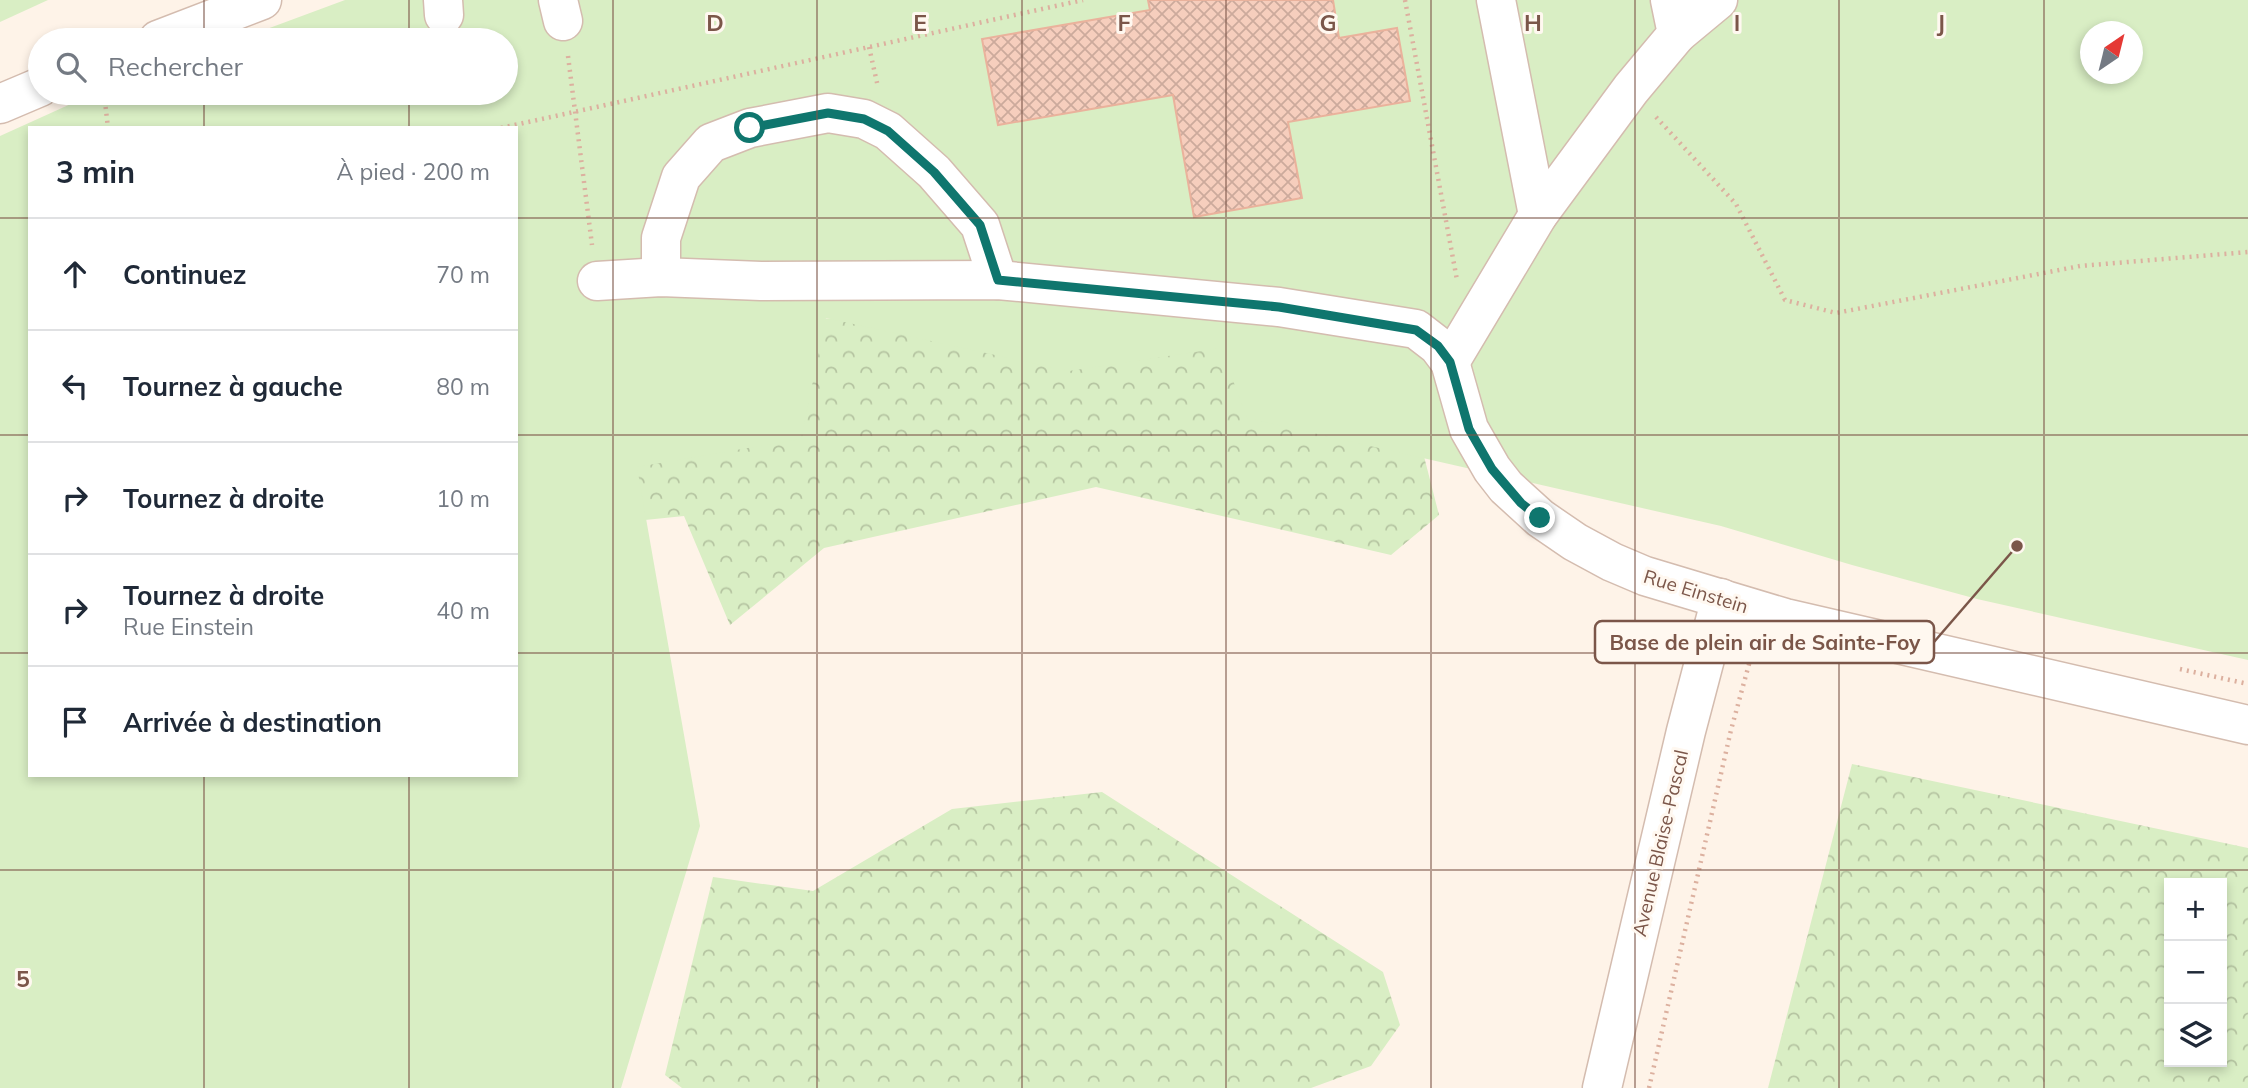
<!DOCTYPE html>
<html lang="fr">
<head>
<meta charset="utf-8">
<style>
  :root { --surface:#fff; --page:#f2f2f3; --text:#1f2937; --muted:#747a83; --line:#e0e1e3 }
  body { margin:0; font-family:Mulish,sans-serif; background:var(--page); color:var(--text) }
  .controls { position:absolute; right:21px; bottom:21px; display:grid; overflow:hidden; border-radius:0px; box-shadow:0 4px 10px #0003 }
  .controls button { width:63px; height:63px; display:grid; place-items:center; padding:0; border:0; border-bottom:2px solid var(--line); background:var(--surface); color:var(--text); font:35px sans-serif }
  .compass { position:absolute; left:2080px; top:21px; width:63px; height:63px; border-radius:50%; background:var(--surface); box-shadow:0 4px 10px #0003; rotate:35deg }
  .stop { position:absolute; width:21px; height:21px; margin:-16px; border:5px solid #0f766e; border-radius:50%; background:#fff }
  .stop.end { background:#0f766e; border-color:#fff; box-shadow:0 2px 7px #0008 }
  .list { margin:0; padding:0; list-style:none }
  h2 { display:flex; justify-content:space-between; align-items:center; height:91px; margin:0; padding:0 28px; font-size:30px }
  h2 small { font-size:23px; font-weight:400; color:var(--muted) }
  .list li { display:grid; grid-template-columns:46px 1fr auto; gap:21px; align-items:center; box-sizing:border-box; height:112px; padding:0 28px; border-top:2px solid var(--line) }
  .list b { display:block; font-size:26px; white-space:nowrap }
  .list p { margin:0; font-size:23px; white-space:nowrap; color:var(--muted) }
  .list em { font-size:23px; font-style:normal; color:var(--muted) }
  .icon { flex:none; width:38px; height:38px; fill:none; stroke:currentColor; stroke-width:2; stroke-linecap:round; stroke-linejoin:round }
  .map { position:relative; flex:none; width:2248px; height:1088px; overflow:hidden }
  .search { position:absolute; background:var(--surface); box-shadow:0 4px 10px #0003; left:28px; top:28px; width:490px; height:77px; display:flex; align-items:center; gap:18px; box-sizing:border-box; padding:0 24px; border-radius:38px; color:var(--muted); font-size:26px }
  .panel { position:absolute; background:var(--surface); box-shadow:0 4px 10px #0003; left:28px; top:126px; width:490px; height:651px; border-radius:0px }
  .map>svg:first-child { display:block }
  .forest { fill:url(#forest-crowns); fill-rule:evenodd }
  .park { fill:#d9eec4; fill-rule:evenodd }
  .building { fill:url(#building-cross-hatch); stroke:#eab29c; stroke-width:2 }
  .lines { fill:none; stroke-linecap:round; stroke-linejoin:round }
  .minor-casing { stroke:#d4bcaf; stroke-width:41 }
  .path { stroke:#dcb09f; stroke-width:4.5; stroke-dasharray:2 5; stroke-linecap:butt }
  .minor { stroke:#fff; stroke-width:38 }
  .route { stroke:#0f766e; stroke-width:9 }
  .grid { fill:none; stroke:#7b5649; stroke-width:2; stroke-opacity:0.55 }
  .labels { text-anchor:middle; dominant-baseline:central; stroke-width:6; stroke-linejoin:round; paint-order:stroke }
  .street-label { font-size:19px; fill:#7b5649; stroke:#fff8f0 }
  .grid-label { font-size:23px; text-anchor:middle; font-weight:bold; fill:#7b5649; stroke:#fff8f0; stroke-width:6; stroke-linejoin:round; paint-order:stroke }
  .leader { fill:none; stroke:#7b5649; stroke-width:2.5 }
  .callout-dot { fill:#7b5649; stroke:#fff8f0; stroke-width:2.5 }
  .callout { fill:#fff8f0; stroke:#7b5649; stroke-width:2.5 }
  .callout-label { font-size:21px; text-anchor:middle; font-weight:bold; fill:#7b5649 }
</style>
</head>
<body>
<div class="map">
<svg width="2248" height="1088" viewBox="0 0 2248 1088">
  <defs>
    <pattern id="forest-crowns" width="20" height="18" patternUnits="userSpaceOnUse" patternTransform="scale(1.75)"><rect width="20" height="18" fill="#d9eec4"/><path d="M2 6a3 3 0 1 1 6 0M12 15a3 3 0 1 1 6 0" fill="none" stroke="#b5c4a1"/></pattern>
    <pattern id="building-cross-hatch" width="8" height="8" patternUnits="userSpaceOnUse" patternTransform="scale(1.75)"><rect width="8" height="8" fill="#f6cebd"/><path d="M0 0l8 8M0 8l8-8" fill="none" stroke="#ccaa9c"/></pattern>
  </defs>
  <rect width="100%" height="100%" fill="#fef3e8"/>
  <!-- forest -->
  <g class="forest">
    <path d="M608,316L1057,321L1404,378L1439,515L1391,555L1096,487L824,548L730,625L684,516L606,524Z"/>
    <path d="M1852,764L2248,848V1088H1768ZM2222,883V1062H2169V883Z"/>
    <path d="M1102,792L1383,972L1400,1025L1371,1066L1311,1088H682L665,1075L713,877L813,891L952,809Z"/>
  </g>
  <!-- park -->
  <g class="park">
    <path d="M0,0H48L0,22Z"/>
    <path d="M345,0H2248V660L1977,599L1852,565L1721,526L1247,418L1221,348L1069,371L826,318L801,439L637,467L700,826L621,1088H0V136L95,93H506V40H237ZM2090,32H2132V74H2090ZM30,128H516V775H30Z"/>
  </g>
  <!-- building -->
  <path class="building" d="M1148,0H1333L1339,38L1397,28L1410,101L1288,122L1302,198L1194,217L1173,95L998,125L982,39L1150,10Z"/>
  <g class="lines">
    <defs>
      <g id="minor">
        <path d="M443,0L444,15"/>
        <path d="M558,0L563,21"/>
        <path d="M1496,0L1538,215"/>
        <path d="M1677,34L1718,0"/>
        <path d="M158,40L262,0"/>
        <path d="M0,104L40,87"/>
        <path d="M661,277V238L681,177L711,143L750,128L828,113L864,119L888,131L934,172L980,225L998,280"/>
        <path d="M597,281L661,277L761,281L998,280L1279,307L1416,329L1438,346L1450,362L1469,429L1492,469L1506,487L1540,518L1575,542L1612,562L1645,576L1785,618L2248,725"/>
        <path d="M1450,362L1538,215L1631,89L1677,34L1670,0"/>
        <path d="M1602,1088L1686,731L1721,598"/>
      </g>
    </defs>
    <!-- minor casing -->
    <use href="#minor" class="minor-casing"/>
    <!-- path -->
    <g class="path">
      <path d="M1405,0L1457,280"/>
      <path d="M869,47L878,87"/>
      <path d="M568,56L592,245"/>
      <path d="M104,93L108,128"/>
      <path d="M230,93L231,98"/>
      <path d="M1656,117L1736,204L1785,300L1836,313L2080,266L2248,252"/>
      <path d="M501,128L1083,0"/>
      <path d="M2180,669L2248,684"/>
      <path d="M1649,1088L1731,730L1754,646"/>
    </g>
    <!-- minor -->
    <use href="#minor" class="minor"/>
  </g>
  <g class="lines">
    <!-- route -->
    <path class="route" d="M750,128L828,113L864,119L888,131L934,172L980,225L998,280L1279,307L1416,330L1438,346L1450,362L1469,429L1492,469L1521,503L1540,518"/>
  </g>
  <!-- grid -->
  <path class="grid" d="M204,0V40M409,0V40M613,0V1088M817,0V1088M1022,0V1088M1226,0V1088M1431,0V1088M1635,0V1088M1839,0V1088M2044,0V1088M204,93V128M409,93V128M0,218H30M516,218H2248M0,435H30M516,435H2248M0,653H30M516,653H2248M204,775V1088M409,775V1088M0,870H2248"/>
  <g class="labels">
    <!-- street labels -->
    <g class="street-label">
      <text transform="translate(1696 591) rotate(17)">Rue Einstein</text>
      <text transform="translate(1660 843) rotate(-77)">Avenue Blaise-Pascal</text>
    </g>
  </g>
  <g class="grid-label">
    <text x="715" y="31">D</text>
    <text x="920" y="31">E</text>
    <text x="1124" y="31">F</text>
    <text x="1328" y="31">G</text>
    <text x="1533" y="31">H</text>
    <text x="1737" y="31">I</text>
    <text x="1941" y="31">J</text>
    <text x="23" y="987">5</text>
  </g>
  <!-- callouts -->
  <path class="leader" d="M2017 546L1934 642"/>
  <circle class="callout-dot" cx="2017" cy="546" r="7"/>
  <rect class="callout" x="1595" y="621" width="339" height="42" rx="7"/>
  <g class="callout-label">
    <text x="1765" y="650">Base de plein air de Sainte-Foy</text>
  </g>
</svg>
<div class="controls">
<button>+</button>
<button>−</button>
<button><svg class="icon" aria-label="layers" viewBox="0 0 24 24"><path d="M12 4l9 5-9 5-9-5zM3 14l9 5 9-5"/></svg></button>
</div>
<svg class="compass" viewBox="-18 -18 36 36"><path d="M0-13l5 13h-10z" fill="#e53935"/><path d="M0 13l5-13h-10z" fill="#747a83"/></svg>
<div class="stop" style="left:750px;top:128px"></div>
<div class="stop end" style="left:1540px;top:518px"></div>
<div class="search"><svg class="icon" aria-label="search" viewBox="0 0 24 24"><circle cx="10" cy="10" r="6"/><path d="M15 15l6 6"/></svg>Rechercher</div>
<section class="panel">
<h2>3 min<small>À pied · 200 m</small></h2>
<ul class="list">
<li><svg class="icon" aria-label="ahead" viewBox="0 0 24 24"><path d="M12 20V5M6 11l6-6 6 6"/></svg><div><b>Continuez</b></div><em>70 m</em></li>
<li><svg class="icon" aria-label="left" viewBox="0 0 24 24"><path d="M17 20v-9H6M10 6l-5 5 5 5"/></svg><div><b>Tournez à gauche</b></div><em>80 m</em></li>
<li><svg class="icon" aria-label="right" viewBox="0 0 24 24"><path d="M7 20v-9h11M14 6l5 5-5 5"/></svg><div><b>Tournez à droite</b></div><em>10 m</em></li>
<li><svg class="icon" aria-label="right" viewBox="0 0 24 24"><path d="M7 20v-9h11M14 6l5 5-5 5"/></svg><div><b>Tournez à droite</b><p>Rue Einstein</p></div><em>40 m</em></li>
<li><svg class="icon" aria-label="arrive" viewBox="0 0 24 24"><path d="M6 21V4h12l-3 4 3 4H6"/></svg><div><b>Arrivée à destination</b></div></li>
</ul>
</section>
</div>
</body>
</html>
